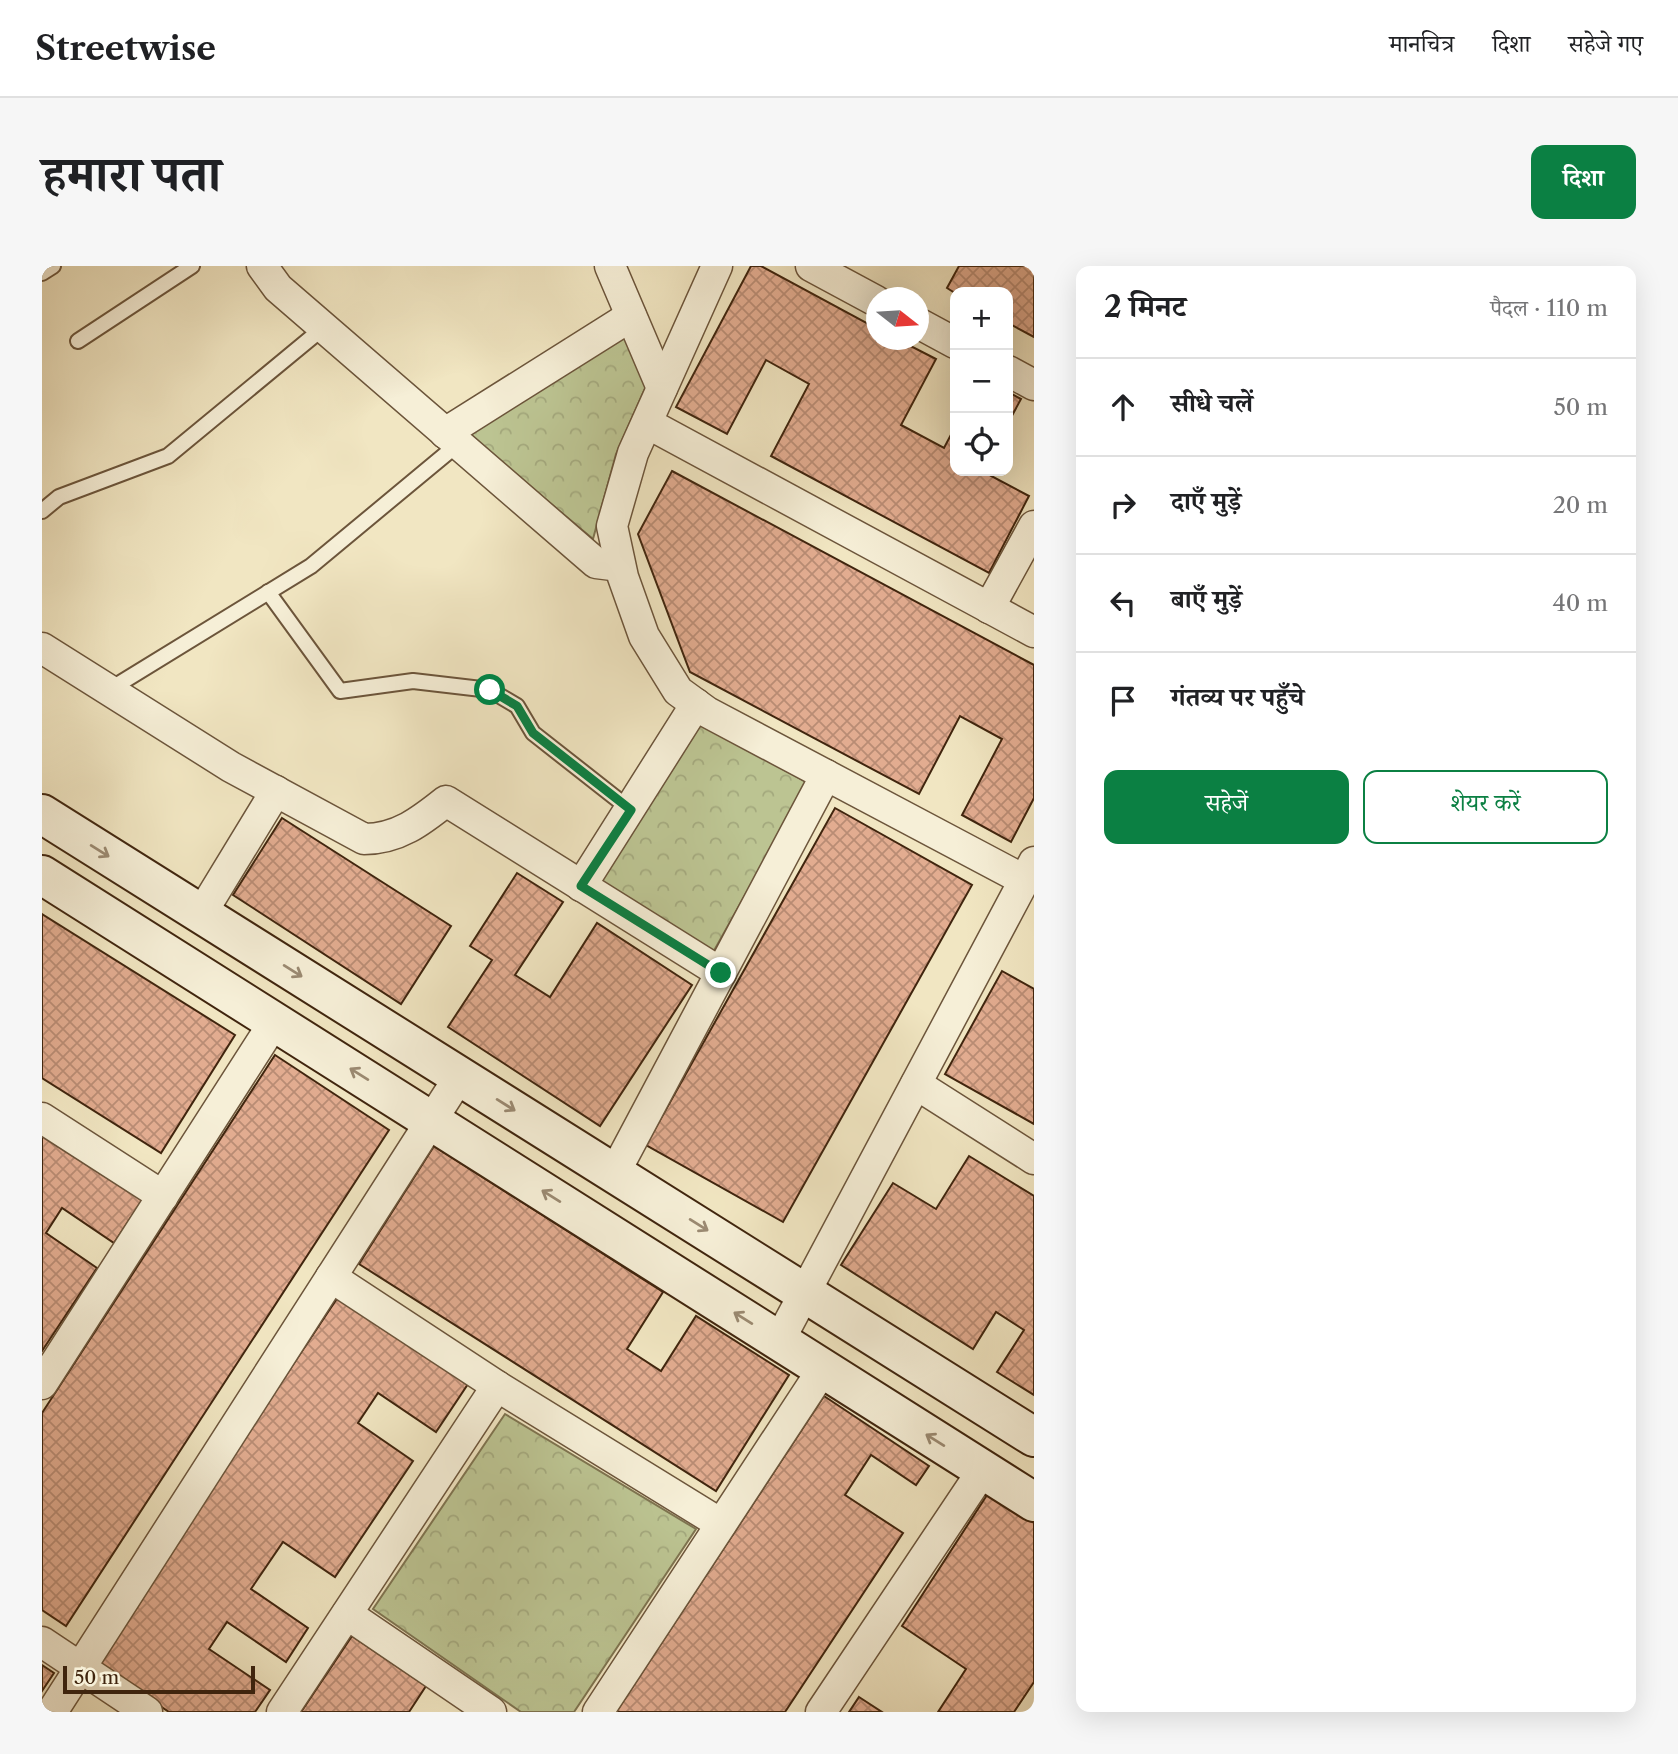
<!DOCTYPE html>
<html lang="hi">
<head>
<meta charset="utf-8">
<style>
  :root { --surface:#fff; --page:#f6f6f6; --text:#202124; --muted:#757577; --line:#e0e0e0; --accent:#0b8043 }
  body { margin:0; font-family:"Libre Caslon Text","Noto Serif Devanagari",serif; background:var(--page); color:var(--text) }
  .controls { position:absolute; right:21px; top:21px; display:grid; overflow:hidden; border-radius:14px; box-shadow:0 7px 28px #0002 }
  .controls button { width:63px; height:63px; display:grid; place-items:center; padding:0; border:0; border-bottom:2px solid var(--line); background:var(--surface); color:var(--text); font:35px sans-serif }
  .compass { position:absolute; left:824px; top:21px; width:63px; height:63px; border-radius:50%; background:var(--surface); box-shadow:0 7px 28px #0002; rotate:107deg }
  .scale { position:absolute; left:21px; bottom:18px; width:192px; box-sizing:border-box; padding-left:7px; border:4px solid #40250e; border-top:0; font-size:19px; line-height:24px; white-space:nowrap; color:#40250e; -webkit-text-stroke:5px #f6efd7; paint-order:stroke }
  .stop { position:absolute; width:21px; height:21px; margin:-16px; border:5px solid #0b8043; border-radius:50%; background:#fff }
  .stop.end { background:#0b8043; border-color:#fff; box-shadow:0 2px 7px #0008 }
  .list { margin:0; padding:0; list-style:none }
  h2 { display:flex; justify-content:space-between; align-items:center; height:91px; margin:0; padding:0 28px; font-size:30px }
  h2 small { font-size:23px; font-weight:400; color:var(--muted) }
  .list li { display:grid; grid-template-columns:46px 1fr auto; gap:21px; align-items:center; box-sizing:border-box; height:98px; padding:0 28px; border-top:2px solid var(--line) }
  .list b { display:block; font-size:26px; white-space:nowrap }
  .list em { font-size:23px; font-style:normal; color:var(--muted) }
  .actions { display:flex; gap:14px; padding:21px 28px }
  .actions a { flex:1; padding:16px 0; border:2px solid var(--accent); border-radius:14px; text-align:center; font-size:24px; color:var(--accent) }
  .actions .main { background:var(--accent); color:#fff }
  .icon { flex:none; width:38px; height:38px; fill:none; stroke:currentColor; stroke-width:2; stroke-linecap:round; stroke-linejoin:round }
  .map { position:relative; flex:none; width:992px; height:1446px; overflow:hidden; border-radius:14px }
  header { display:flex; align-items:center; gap:42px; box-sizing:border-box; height:98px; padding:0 35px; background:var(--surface); border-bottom:2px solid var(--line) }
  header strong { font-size:33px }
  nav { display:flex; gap:38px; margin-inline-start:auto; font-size:24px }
  .intro { display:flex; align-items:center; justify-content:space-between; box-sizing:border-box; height:168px; padding:0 42px }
  h1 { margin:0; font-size:49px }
  .button { padding:18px 32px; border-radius:14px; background:var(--accent); color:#fff; font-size:24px; font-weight:700 }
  main { display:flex; gap:42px; padding:0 42px }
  aside { flex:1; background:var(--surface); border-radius:14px; box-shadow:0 7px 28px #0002 }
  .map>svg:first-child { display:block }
  .park { fill:url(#park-crowns); stroke:#7e7450; stroke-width:2 }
  .building { fill:url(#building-cross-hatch); stroke:#40250e; stroke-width:2 }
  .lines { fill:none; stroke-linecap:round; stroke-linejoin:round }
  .lane-casing { stroke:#6c553b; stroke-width:18 }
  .street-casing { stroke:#6c553b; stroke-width:33 }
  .secondary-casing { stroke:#40250e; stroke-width:42 }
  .lane { stroke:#f6efd7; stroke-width:14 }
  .street { stroke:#f6efd7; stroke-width:30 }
  .secondary { stroke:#f6efd7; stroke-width:38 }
  .oneway { stroke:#9b8a72 }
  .route { stroke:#0b8043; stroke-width:9 }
</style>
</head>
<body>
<header>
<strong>Streetwise</strong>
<nav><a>मानचित्र</a><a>दिशा</a><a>सहेजे गए</a></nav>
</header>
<div class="intro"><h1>हमारा पता</h1><a class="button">दिशा</a></div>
<main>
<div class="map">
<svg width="992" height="1446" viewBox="0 0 992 1446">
  <defs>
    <pattern id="park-crowns" width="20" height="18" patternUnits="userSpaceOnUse" patternTransform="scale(1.75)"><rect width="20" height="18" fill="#bcc492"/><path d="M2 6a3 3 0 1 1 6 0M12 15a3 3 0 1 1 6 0" fill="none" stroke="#a3a87d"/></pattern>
    <pattern id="building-cross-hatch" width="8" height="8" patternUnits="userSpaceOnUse" patternTransform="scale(1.75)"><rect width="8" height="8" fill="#e2ac90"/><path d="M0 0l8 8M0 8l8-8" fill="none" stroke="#b98c74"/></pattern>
  </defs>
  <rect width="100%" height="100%" fill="#f1e6c2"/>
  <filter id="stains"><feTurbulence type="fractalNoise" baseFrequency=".00286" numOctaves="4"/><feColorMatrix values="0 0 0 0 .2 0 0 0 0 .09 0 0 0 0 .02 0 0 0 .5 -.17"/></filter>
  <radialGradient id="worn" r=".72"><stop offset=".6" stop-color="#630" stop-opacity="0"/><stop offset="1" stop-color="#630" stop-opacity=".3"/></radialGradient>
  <!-- park -->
  <g class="park">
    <path d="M583,66L605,118L574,188L551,273L424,167Z"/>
    <path d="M656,456L766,517L669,690L556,615Z"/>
    <path d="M463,1148L654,1263L532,1446H479L331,1343Z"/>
  </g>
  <!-- building -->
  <g class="building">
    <path d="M709,0H719L834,62V74H857L894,93L859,159L902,182L913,161V205H940L987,230L947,307L729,190L767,118L724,94L685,168L634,141Z"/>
    <path d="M917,0H992V71L966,57V26L913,27L905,22Z"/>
    <path d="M966,126L979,133L966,157Z"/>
    <path d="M630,205L992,399V532L969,576L920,549L960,473L918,450L877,528L648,406L596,268Z"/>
    <path d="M793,542L930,619L741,956L604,879Z"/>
    <path d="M240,552L409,660L359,738L191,629Z"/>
    <path d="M475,607L521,636L473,709L508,731L555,657L650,719L558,860L406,761L450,694L428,680Z"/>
    <path d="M0,648L193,769L119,887L0,812Z"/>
    <path d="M960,705L992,723V858L903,808Z"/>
    <path d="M233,789L347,864L24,1360L0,1344V1147Z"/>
    <path d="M0,864L102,932L72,977L20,942L4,967L55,1002L0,1085Z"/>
    <path d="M392,880L621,1026L585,1083L619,1105L654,1050L747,1109L674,1225L317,998Z"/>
    <path d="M927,890L992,930V1129L955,1106L982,1064L954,1046L931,1083L799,999L851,917L894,943Z"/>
    <path d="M296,1031L426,1118L394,1166L336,1127L316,1157L371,1195L293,1311L241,1276L209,1323L266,1362L244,1396L185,1356L167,1383L228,1424L213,1446H127L53,1396Z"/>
    <path d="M782,1130L887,1200L874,1219L829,1189L803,1229L861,1267L743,1446H574Z"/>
    <path d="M947,1226L992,1256V1416L972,1446H896L924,1403L860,1360Z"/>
    <path d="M310,1370L384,1420L367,1446H259Z"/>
    <path d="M0,1399L12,1407L0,1425Z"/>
    <path d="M817,1431L840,1446H807Z"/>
  </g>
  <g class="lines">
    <defs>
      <g id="lane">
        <path d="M0,7L11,0"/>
        <path d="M36,75L150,0"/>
        <path d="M0,245L17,231L126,190L281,62"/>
        <path d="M226,326L298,425L371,415L448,424L475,440L491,467L589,544"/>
        <path d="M67,424L269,300L416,178"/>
      </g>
      <g id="street">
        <path d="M220,0L236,22L554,297L578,300"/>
        <path d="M568,0L620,122"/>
        <path d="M675,0L591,187L570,260L581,311L602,370L636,425L665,446L982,614"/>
        <path d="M769,0L834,35"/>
        <path d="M876,57L913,77"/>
        <path d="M966,105L992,119"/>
        <path d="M605,157L992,366"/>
        <path d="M403,167L589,50"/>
        <path d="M947,342L992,260"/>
        <path d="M0,382L189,501L322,573C356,573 379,555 404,535L679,707"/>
        <path d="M539,620L654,438"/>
        <path d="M159,648L234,525"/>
        <path d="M874,818L992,893"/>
        <path d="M0,852L121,930"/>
        <path d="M573,906L784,509"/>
        <path d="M289,1011L455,1120L679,1258"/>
        <path d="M737,1075L992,596"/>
        <path d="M0,1118L233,755"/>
        <path d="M305,1348L449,1446"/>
        <path d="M0,1376L105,1446"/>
        <path d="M10,1446L418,810"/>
        <path d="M240,1446L455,1120"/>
        <path d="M556,1446L781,1103"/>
        <path d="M779,1446L941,1204"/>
      </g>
      <g id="secondary">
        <path d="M0,548L992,1171"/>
        <path d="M0,609L992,1236"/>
      </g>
    </defs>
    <!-- lane casing -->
    <use href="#lane" class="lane-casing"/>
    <!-- street casing -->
    <use href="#street" class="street-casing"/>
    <!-- secondary casing -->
    <use href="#secondary" class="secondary-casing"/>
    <!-- lane -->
    <use href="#lane" class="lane"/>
    <!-- street -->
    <use href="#street" class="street"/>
    <!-- secondary -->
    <use href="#secondary" class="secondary"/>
  </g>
  <!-- one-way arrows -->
  <defs><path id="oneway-shaft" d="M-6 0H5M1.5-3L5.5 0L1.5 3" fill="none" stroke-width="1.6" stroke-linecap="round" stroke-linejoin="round" transform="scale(1.75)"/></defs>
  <g class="oneway">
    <use href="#oneway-shaft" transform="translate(58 585) rotate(32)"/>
    <use href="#oneway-shaft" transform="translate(251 705) rotate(32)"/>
    <use href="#oneway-shaft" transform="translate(317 808) rotate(-148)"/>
    <use href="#oneway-shaft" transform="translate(464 839) rotate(32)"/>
    <use href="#oneway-shaft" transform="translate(509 930) rotate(-148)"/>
    <use href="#oneway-shaft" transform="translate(657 959) rotate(32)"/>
    <use href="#oneway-shaft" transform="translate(701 1052) rotate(-148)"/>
    <use href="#oneway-shaft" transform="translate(893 1174) rotate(-148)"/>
  </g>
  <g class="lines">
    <!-- route -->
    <path class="route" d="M448,424L475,440L491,467L589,544L539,620L679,707"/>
  </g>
  <rect width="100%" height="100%" filter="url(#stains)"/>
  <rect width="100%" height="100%" fill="url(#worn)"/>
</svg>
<div class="controls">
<button>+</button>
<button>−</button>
<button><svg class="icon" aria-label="locate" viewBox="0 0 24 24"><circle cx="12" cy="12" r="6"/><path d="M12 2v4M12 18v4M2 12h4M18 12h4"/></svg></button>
</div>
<svg class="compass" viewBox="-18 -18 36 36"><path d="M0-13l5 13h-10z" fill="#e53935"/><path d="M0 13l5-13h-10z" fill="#757577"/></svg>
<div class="scale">50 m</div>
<div class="stop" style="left:448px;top:424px"></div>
<div class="stop end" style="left:679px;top:707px"></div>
</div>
<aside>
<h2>2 मिनट<small>पैदल · 110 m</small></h2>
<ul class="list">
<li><svg class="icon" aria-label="ahead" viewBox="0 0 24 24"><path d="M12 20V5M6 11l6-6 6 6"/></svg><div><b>सीधे चलें</b></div><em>50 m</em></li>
<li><svg class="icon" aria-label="right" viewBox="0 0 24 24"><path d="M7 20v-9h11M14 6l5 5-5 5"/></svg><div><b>दाएँ मुड़ें</b></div><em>20 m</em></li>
<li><svg class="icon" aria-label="left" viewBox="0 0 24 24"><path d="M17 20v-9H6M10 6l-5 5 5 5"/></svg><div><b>बाएँ मुड़ें</b></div><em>40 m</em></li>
<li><svg class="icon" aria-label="arrive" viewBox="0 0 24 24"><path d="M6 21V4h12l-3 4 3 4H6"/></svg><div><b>गंतव्य पर पहुँचे</b></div></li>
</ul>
<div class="actions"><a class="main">सहेजें</a><a>शेयर करें</a></div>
</aside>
</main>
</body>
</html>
